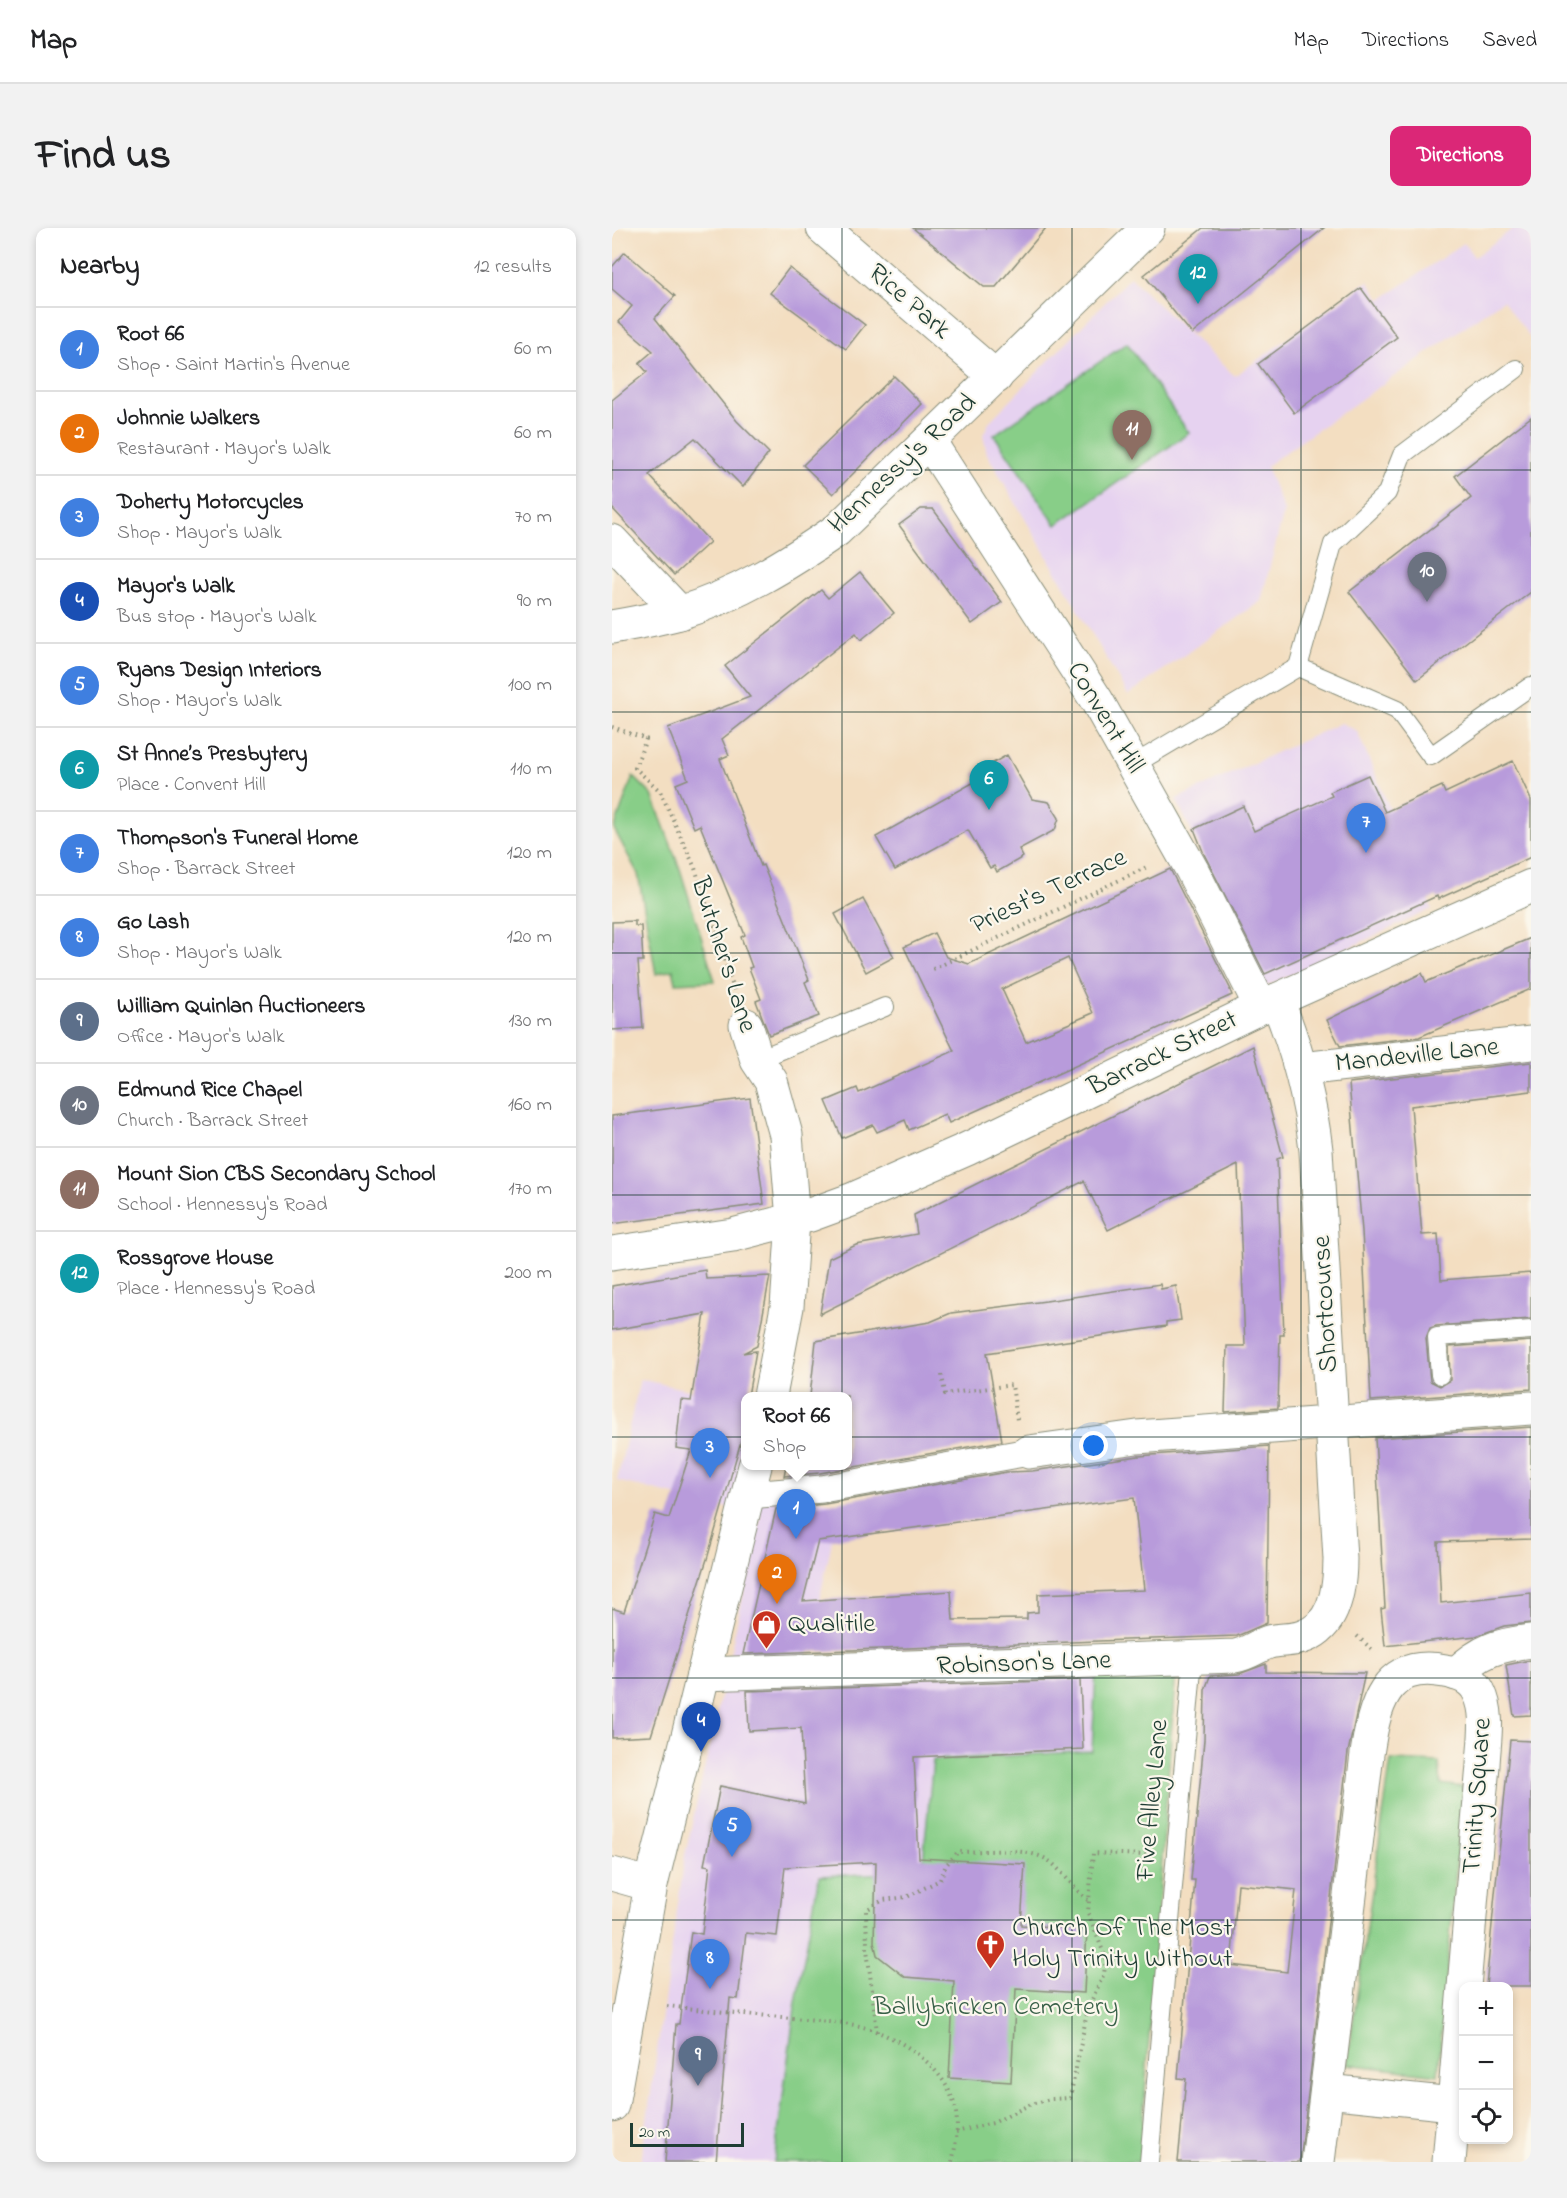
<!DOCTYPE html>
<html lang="en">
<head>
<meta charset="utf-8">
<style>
  :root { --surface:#fff; --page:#f2f2f2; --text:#202124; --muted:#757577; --line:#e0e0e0; --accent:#db2777 }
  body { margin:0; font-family:"Indie Flower",sans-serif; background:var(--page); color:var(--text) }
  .controls { position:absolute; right:18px; bottom:18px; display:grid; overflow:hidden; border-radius:12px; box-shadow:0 3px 9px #0003 }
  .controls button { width:54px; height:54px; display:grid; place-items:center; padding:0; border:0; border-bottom:2px solid var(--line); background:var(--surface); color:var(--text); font:30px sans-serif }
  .scale { position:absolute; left:18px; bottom:15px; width:114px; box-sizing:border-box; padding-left:6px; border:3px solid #1f3d34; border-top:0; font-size:16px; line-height:21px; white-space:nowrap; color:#1f3d34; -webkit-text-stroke:4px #fbf7ec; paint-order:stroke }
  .you { position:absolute; left:482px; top:1218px; width:21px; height:21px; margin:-15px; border:4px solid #fff; border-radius:50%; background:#1a73e8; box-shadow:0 0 0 9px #1a73e833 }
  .badge { display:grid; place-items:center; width:39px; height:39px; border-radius:50%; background:var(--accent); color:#fff; font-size:20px; font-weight:700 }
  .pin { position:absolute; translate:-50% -50px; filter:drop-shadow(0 2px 3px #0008) }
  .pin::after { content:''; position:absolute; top:32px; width:21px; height:18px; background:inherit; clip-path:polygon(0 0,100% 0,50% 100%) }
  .popup { position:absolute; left:129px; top:1164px; width:111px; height:78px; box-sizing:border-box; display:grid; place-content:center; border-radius:12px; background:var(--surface); filter:drop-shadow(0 2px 4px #0005); font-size:20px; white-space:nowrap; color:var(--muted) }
  .popup b { font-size:22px; color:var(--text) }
  .popup::after { content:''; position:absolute; left:50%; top:100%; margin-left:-12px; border:12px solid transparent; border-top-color:var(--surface) }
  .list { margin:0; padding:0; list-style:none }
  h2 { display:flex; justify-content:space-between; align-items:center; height:78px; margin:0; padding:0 24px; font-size:26px }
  h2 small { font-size:20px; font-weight:400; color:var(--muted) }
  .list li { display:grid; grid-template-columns:39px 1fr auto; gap:18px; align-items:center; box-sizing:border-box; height:84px; padding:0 24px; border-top:2px solid var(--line) }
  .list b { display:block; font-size:22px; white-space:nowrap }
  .list p { margin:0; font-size:20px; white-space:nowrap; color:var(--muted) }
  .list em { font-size:20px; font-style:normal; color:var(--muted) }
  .icon { flex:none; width:33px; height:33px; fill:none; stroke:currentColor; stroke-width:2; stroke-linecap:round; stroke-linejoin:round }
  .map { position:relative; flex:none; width:919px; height:1934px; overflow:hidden; border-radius:12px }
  header { display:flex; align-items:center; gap:36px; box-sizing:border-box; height:84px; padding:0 30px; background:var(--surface); border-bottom:2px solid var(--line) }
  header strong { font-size:28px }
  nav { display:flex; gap:33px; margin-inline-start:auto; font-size:21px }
  .intro { display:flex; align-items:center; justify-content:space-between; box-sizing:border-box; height:144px; padding:0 36px }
  h1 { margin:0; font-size:42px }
  .button { padding:15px 27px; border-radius:12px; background:var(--accent); color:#fff; font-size:21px; font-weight:700 }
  main { display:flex; gap:36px; padding:0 36px }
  aside { flex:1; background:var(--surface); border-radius:12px; box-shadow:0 3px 9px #0003 }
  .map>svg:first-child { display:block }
  .built { fill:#e6d2f0 }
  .green { fill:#88ce88; stroke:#54865e; stroke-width:1.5 }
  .building { fill:#b89bdb; fill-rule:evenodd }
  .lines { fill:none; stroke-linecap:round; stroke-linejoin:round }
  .service-casing { stroke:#898e7a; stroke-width:20 }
  .pedestrian-casing { stroke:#898e7a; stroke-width:29 }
  .minor-casing { stroke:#898e7a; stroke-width:35 }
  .tertiary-casing { stroke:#898e7a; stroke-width:35 }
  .path { stroke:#898e7a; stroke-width:4; stroke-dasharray:1.5 4.5; stroke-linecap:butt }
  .service { stroke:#fff; stroke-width:18 }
  .pedestrian { stroke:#fff; stroke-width:27 }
  .minor { stroke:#fff; stroke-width:33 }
  .tertiary { stroke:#fff; stroke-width:33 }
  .grid { fill:none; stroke:#1f3d34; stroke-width:1.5; stroke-opacity:0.55 }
  .labels { text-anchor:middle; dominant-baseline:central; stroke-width:4.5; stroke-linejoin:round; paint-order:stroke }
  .street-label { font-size:27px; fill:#1f3d34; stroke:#fbf7ec }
  .poi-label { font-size:27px; fill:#1f3d34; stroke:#fbf7ec; text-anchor:start }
  .park-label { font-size:27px; fill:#396149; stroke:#fbf7ec }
</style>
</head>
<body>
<header>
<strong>Map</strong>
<nav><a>Map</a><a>Directions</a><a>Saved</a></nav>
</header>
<div class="intro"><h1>Find us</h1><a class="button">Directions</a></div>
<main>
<aside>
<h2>Nearby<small>12 results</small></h2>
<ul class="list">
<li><span class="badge" style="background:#3f7fe0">1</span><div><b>Root 66</b><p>Shop · Saint Martin's Avenue</p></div><em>60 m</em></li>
<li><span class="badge" style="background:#e8710a">2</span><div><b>Johnnie Walkers</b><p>Restaurant · Mayor's Walk</p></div><em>60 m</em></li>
<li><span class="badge" style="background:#3f7fe0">3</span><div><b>Doherty Motorcycles</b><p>Shop · Mayor's Walk</p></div><em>70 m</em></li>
<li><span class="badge" style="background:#1a4fb4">4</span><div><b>Mayor's Walk</b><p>Bus stop · Mayor's Walk</p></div><em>90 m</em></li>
<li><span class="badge" style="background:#3f7fe0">5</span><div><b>Ryans Design Interiors</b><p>Shop · Mayor's Walk</p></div><em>100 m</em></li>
<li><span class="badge" style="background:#0f9aa8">6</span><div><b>St Anne’s Presbytery</b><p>Place · Convent Hill</p></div><em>110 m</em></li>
<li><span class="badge" style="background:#3f7fe0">7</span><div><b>Thompson's Funeral Home</b><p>Shop · Barrack Street</p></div><em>120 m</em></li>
<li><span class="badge" style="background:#3f7fe0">8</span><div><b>Go Lash</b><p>Shop · Mayor's Walk</p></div><em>120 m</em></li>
<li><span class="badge" style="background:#5c6f8a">9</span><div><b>William Quinlan Auctioneers</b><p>Office · Mayor's Walk</p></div><em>130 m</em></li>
<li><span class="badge" style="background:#6b7280">10</span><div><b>Edmund Rice Chapel</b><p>Church · Barrack Street</p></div><em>160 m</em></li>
<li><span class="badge" style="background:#8d6e63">11</span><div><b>Mount Sion CBS Secondary School</b><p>School · Hennessy's Road</p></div><em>170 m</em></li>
<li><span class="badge" style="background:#0f9aa8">12</span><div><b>Rossgrove House</b><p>Place · Hennessy's Road</p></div><em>200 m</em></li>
</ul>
</aside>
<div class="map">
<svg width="919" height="1934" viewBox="0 0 919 1934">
  <rect width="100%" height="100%" fill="#fbf7ec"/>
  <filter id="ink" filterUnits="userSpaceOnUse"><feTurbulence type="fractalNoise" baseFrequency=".0167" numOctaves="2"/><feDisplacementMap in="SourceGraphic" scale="12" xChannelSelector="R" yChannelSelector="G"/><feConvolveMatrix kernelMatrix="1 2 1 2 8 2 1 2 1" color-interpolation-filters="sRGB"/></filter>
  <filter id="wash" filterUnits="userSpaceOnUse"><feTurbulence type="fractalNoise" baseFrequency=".008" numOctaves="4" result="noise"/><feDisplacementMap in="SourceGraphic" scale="24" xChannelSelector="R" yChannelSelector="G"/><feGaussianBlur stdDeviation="1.35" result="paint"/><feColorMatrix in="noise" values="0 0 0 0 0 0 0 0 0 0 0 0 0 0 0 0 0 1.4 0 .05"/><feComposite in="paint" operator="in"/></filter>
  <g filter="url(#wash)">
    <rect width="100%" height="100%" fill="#f3dec1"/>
    <!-- built -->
    <g class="built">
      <path d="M902,0H919V111L891,72L654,238L672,283L649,373L516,467L375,226L371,207L378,193L518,49L600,128L623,148L756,53L768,72L852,15L862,29Z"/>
      <path d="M729,495L745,503L820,681L653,759L564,571Z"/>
      <path d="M28,1151L133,1175V1238L169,1266L228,1276L191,1449L484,1444L480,1523L321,1532L310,1644L207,1648L183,1780L162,1934H29L73,1627L149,1288L5,1253Z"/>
    </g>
    <!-- green -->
    <g class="green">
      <path d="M515,115L577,205L444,297L382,207Z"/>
      <path d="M21,548L40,567L68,641L103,753L64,755L61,742L44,746L26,646L2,601Z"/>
      <path d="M564,1440L528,1934H162L183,1780L207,1648L310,1644L321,1532L480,1523L484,1444Z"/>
      <path d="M779,1532L827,1534L829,1556L851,1559L826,1847L735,1836Z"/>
    </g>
    <g id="blocks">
      <!-- building -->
      <g class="building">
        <path d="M301,0H434L384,59H372Z"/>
        <path d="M591,0H712L580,106L532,47Z"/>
        <path d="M13,24L63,68L43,90L125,193L157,225L131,259L83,210L37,247L98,314L62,347L0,280V172L35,144L27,135L41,123L7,94L20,78L0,61V39Z"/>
        <path d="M177,40L253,97L234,121L158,65Z"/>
        <path d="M749,60L785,109L682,185L646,136Z"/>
        <path d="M282,148L310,176L221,266L191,237Z"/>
        <path d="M919,189V364L805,452L737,364L859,270L843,248Z"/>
        <path d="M309,281H321L390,374L360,396L287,297Z"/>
        <path d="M248,344L282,385L249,412L244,405L110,511L117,527L108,531L149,638L151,637L197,752L193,754L207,788L157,807L144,773L149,771L137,740L140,739L129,709L133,707L88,597L82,600L64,556L76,551L56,500L138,469L113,438L209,362L216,370Z"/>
        <path d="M395,527L420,571L437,574L447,590L443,602L407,621L411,629L385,644L382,638L378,640L356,602L283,642L264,609L366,552L362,546Z"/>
        <path d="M901,533L919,572V629L826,671L825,668L653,746L592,626L582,601L631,578L642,603L720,568L718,564L756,547L773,584L830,558L833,565Z"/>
        <path d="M558,641L619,762H618L620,767L337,895L333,886L297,902L293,892L265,904L261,897L230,910L214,873L245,860L247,865L342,823L292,719L322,705L334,729L357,736ZM456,730L481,785L414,814L390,761Z"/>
        <path d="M251,671L282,729L254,744L223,686Z"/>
        <path d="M23,693V698H29L31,733H26L31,800L0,802V694Z"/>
        <path d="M919,710V761L807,809L728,818L715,792L810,745L814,754Z"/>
        <path d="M641,818L671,929L665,931L672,1107H668L666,1180L613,1184L615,1118H633L626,937L496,1002L472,953L208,1086L217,1030L244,1017L305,1006L302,987Z"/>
        <path d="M919,834V863L799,878L810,1007L826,1006L829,1052L919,1045V1091L824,1098L818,1100L814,1110L818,1153L828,1158L838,1152L837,1119L919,1113V1161L759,1173L750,1003L737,855Z"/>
        <path d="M138,870L152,976L0,996V888Z"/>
        <path d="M93,1042L94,1051L158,1048L145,1118L131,1125L144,1123L136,1168H133V1199L95,1331L39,1508L0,1510V1380L12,1384L43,1286L57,1290L79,1222L64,1220L69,1172L79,1173L93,1086L0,1102V1058Z"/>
        <path d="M548,1056L549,1061L564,1058L569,1092L554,1094V1098L375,1125L390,1213L208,1245L172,1248L174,1238H235V1168H198L204,1113L318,1094L339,1085L434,1073Z"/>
        <path d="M919,1199V1311L826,1314L829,1375L919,1365V1395L892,1398L864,1408L773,1418L769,1381L773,1380L763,1210Z"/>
        <path d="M657,1218L655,1395L625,1408L131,1426L164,1281L213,1276L395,1244L420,1243L527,1228ZM522,1270L532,1362L426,1366V1384L415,1385V1391L341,1392L339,1363L191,1373L206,1313Z"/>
        <path d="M919,1432V1487L902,1488L894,1437Z"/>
        <path d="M654,1436V1444L753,1445L736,1524L688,1934H566L574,1851L566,1850L583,1652H579L592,1512L593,1462L598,1448L627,1446ZM626,1656L684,1662L675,1744L619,1737Z"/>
        <path d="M468,1452L471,1521L302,1529L307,1630L413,1636L409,1697L475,1701L472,1765L404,1761L399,1854L337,1850L342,1753L293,1749L265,1727L262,1714L264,1634L173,1639L165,1708L134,1705L126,1771L118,1770L104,1934H53L64,1796H67L79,1704L90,1706L98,1638L92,1637L108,1558L193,1576L189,1500L137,1503L135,1463Z"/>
        <path d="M898,1512L919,1513V1758H874Z"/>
      </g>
    </g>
  </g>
  <g filter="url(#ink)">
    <use href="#blocks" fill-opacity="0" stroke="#898e7a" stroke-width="1.5"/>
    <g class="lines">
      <defs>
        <g id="service">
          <path d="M686,439L785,482L819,528L919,458"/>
          <path d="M521,537L686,439L721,316L775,265L790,227L904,141"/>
          <path d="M145,832L273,779"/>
          <path d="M828,1147L825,1109L919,1102"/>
          <path d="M537,1934L581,1430"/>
        </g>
        <path id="pedestrian" d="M136,1267L210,1261L417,1224"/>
        <g id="minor">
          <path d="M211,0L384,149"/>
          <path d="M317,213L485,473L580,642L649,779"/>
          <path d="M0,313L68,385"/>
          <path d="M134,797L145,832L159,853L174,907L181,992"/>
          <path d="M690,841L919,815"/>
          <path d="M417,1224L525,1209L919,1180"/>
          <path d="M91,1446L623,1428C636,1426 645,1418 657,1414C668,1411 679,1413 690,1409C723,1399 728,1360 728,1331L704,922C698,869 685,821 665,772"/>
          <path d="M844,1446C869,1422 886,1417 919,1413"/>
          <path d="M0,1646L39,1657"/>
          <path d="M715,1863L841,1876"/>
          <path d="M706,1934L755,1526C762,1479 772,1431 833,1443C846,1445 861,1451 867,1464C878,1486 872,1513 871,1537L837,1934"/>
        </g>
        <g id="tertiary">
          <path d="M0,399C22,395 45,391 67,385C126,367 176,336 225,302L536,0"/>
          <path d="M0,1025L121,1007L198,987L239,972L355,921L649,779L919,658"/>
          <path d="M158,1168L175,1079L181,992"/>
          <path d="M0,1877L39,1657L143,1238"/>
        </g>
      </defs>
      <!-- service casing -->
      <use href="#service" class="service-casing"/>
      <!-- pedestrian casing -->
      <use href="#pedestrian" class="pedestrian-casing"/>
      <!-- minor casing -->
      <use href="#minor" class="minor-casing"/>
      <!-- tertiary casing -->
      <use href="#tertiary" class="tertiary-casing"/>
      <!-- path -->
      <g class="path">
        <path d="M0,499L34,511L23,540L48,563L83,640L123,765"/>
        <path d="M321,741L537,638"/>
        <path d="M330,1147L333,1166L400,1157L405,1192"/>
        <path d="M745,1408L762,1423"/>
        <path d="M55,1778C92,1782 131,1786 169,1789C197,1792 227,1792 255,1800C292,1812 333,1839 343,1879C347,1897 344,1917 340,1934"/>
        <path d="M265,1804L255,1721L254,1682L271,1672L295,1669L328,1652L334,1637L346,1624C373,1624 420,1617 441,1636C454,1648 463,1662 477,1673"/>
        <path d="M344,1904L381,1895L419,1876L439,1871L458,1870L476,1780L492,1746L494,1731L476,1685L481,1625L535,1627"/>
      </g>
      <!-- service -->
      <use href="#service" class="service"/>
      <!-- pedestrian -->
      <use href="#pedestrian" class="pedestrian"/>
      <!-- minor -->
      <use href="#minor" class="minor"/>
      <!-- tertiary -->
      <use href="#tertiary" class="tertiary"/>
    </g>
  </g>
  <!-- grid -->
  <path class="grid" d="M230,0V1934M460,0V1934M689,0V1934M0,242H919M0,484H919M0,725H919M0,967H919M0,1209H919M0,1450H919M0,1692H919"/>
  <!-- icons -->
  <defs>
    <symbol id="shop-pin" viewBox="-11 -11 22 30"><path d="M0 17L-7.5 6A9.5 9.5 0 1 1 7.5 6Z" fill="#c8321e" stroke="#fbf7ec"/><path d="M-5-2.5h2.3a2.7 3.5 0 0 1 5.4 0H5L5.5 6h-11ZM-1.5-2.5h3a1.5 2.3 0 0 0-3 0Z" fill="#fff"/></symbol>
    <symbol id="church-pin" viewBox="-11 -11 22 30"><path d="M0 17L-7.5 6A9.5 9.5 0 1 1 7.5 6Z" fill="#c8321e" stroke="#fbf7ec"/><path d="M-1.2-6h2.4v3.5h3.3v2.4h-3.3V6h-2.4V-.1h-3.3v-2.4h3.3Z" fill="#fff"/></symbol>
  </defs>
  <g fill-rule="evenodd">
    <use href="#shop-pin" x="138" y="1380" width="33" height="45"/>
    <use href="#church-pin" x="362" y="1700" width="33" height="45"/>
  </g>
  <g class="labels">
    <!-- street labels -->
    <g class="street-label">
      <text transform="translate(297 74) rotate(41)">Rice Park</text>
      <text transform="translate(291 236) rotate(-43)">Hennessy's Road</text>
      <text transform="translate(493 490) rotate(59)">Convent Hill</text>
      <text transform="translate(437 664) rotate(-25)">Priest's Terrace</text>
      <text transform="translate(111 727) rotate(72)">Butcher's Lane</text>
      <text transform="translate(551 826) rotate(-26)">Barrack Street</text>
      <text transform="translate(805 828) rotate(-6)">Mandeville Lane</text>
      <text transform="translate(714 1076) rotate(-93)">Shortcourse</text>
      <text transform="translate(412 1436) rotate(-2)">Robinson's Lane</text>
      <text transform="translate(866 1568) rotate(-86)">Trinity Square</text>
      <text transform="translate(541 1572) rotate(-85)">Five Alley Lane</text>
    </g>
    <!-- poi labels -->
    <g class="poi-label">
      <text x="176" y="1396">Qualitile</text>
      <text x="400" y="1700">Church Of The Most<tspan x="400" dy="31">Holy Trinity Without</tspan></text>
    </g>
    <!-- park labels -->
    <g class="park-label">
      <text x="384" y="1779">Ballybricken Cemetery</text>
    </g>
  </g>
</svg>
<div class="controls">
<button>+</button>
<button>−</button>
<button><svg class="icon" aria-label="locate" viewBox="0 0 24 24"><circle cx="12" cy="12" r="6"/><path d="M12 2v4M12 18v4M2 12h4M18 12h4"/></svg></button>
</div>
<div class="scale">20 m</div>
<div class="you"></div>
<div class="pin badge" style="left:184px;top:1311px;background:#3f7fe0">1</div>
<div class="popup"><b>Root 66</b>Shop</div>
<div class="pin badge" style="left:165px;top:1376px;background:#e8710a">2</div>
<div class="pin badge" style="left:98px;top:1250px;background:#3f7fe0">3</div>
<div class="pin badge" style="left:89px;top:1524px;background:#1a4fb4">4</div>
<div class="pin badge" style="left:120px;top:1629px;background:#3f7fe0">5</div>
<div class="pin badge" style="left:377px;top:582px;background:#0f9aa8">6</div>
<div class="pin badge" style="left:754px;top:625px;background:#3f7fe0">7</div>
<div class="pin badge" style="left:98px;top:1761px;background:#3f7fe0">8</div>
<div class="pin badge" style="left:86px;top:1858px;background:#5c6f8a">9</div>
<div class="pin badge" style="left:815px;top:374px;background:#6b7280">10</div>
<div class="pin badge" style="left:520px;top:232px;background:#8d6e63">11</div>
<div class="pin badge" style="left:586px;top:76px;background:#0f9aa8">12</div>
</div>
</main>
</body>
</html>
